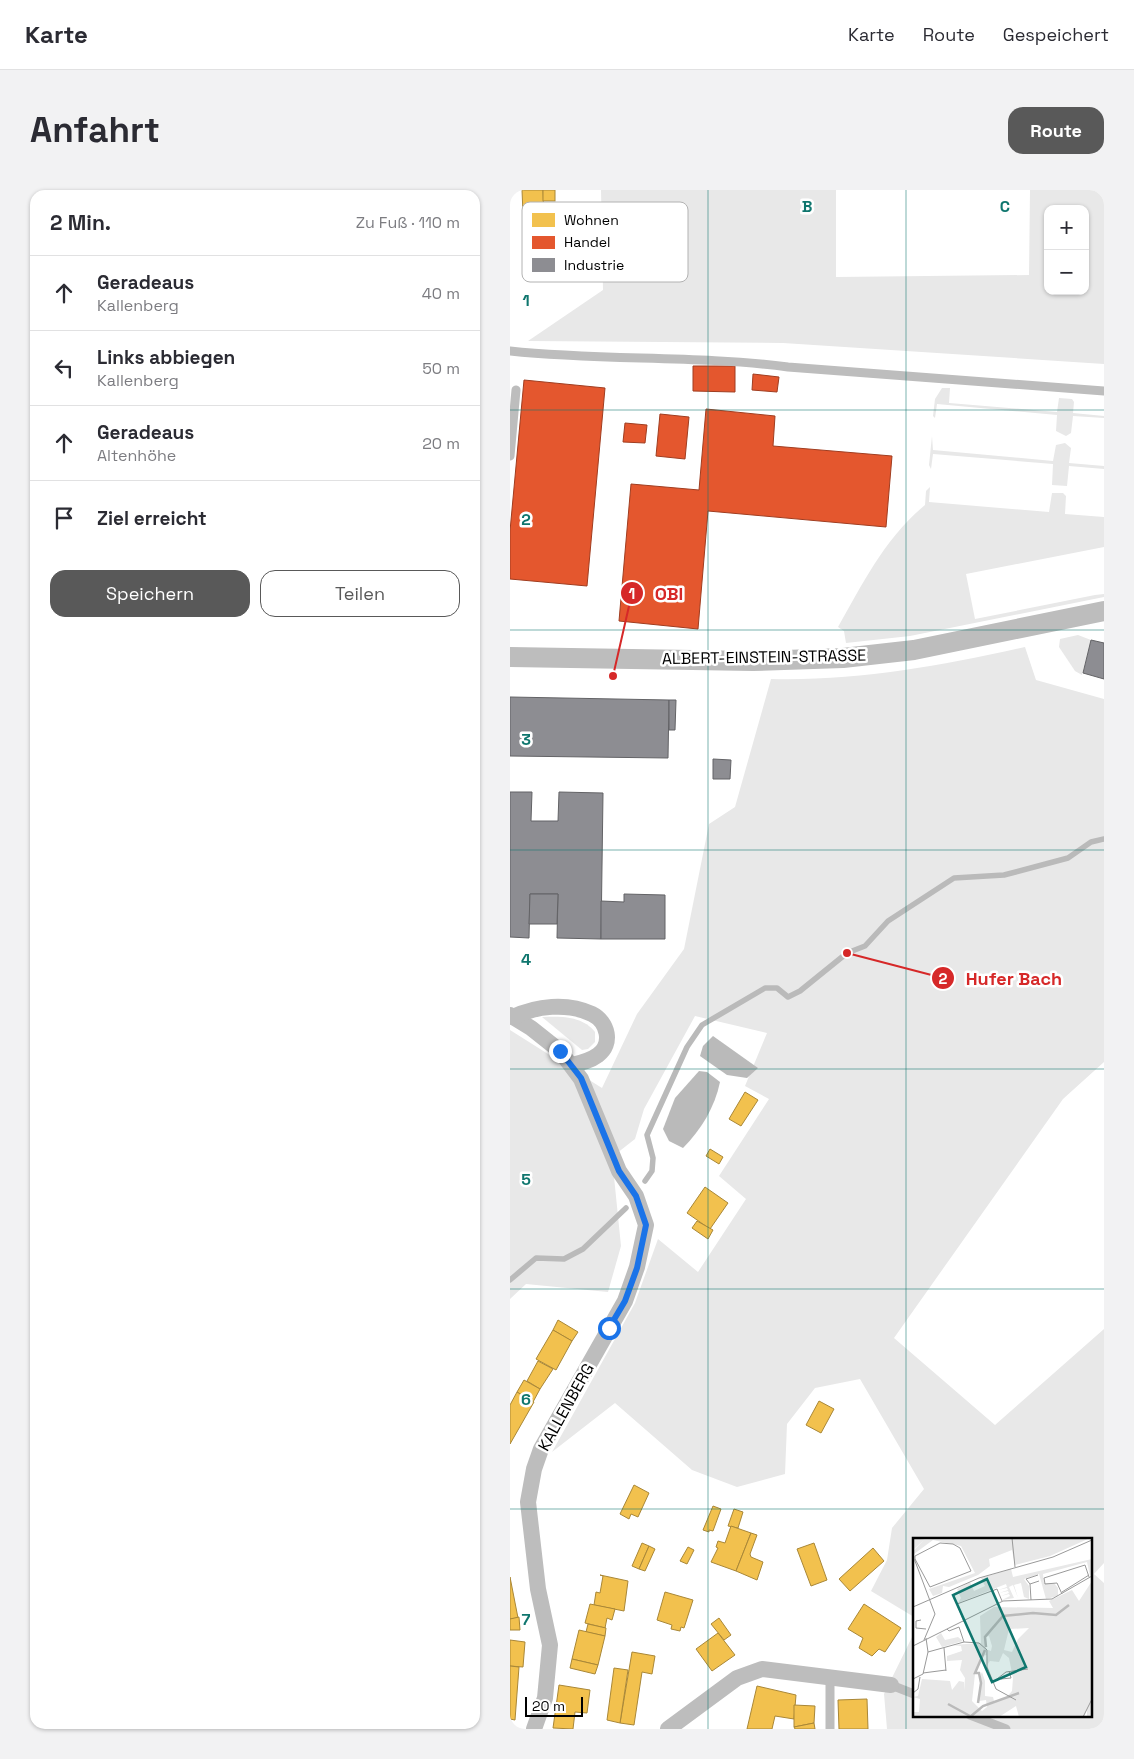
<!DOCTYPE html>
<html lang="de">
<head>
<meta charset="utf-8">
<style>
  :root { --surface:#fff; --page:#f2f2f3; --text:#2b2b33; --muted:#7c7c81; --line:#e1e1e2; --accent:#595959 }
  body { margin:0; font-family:"Space Grotesk",sans-serif; background:var(--page); color:var(--text) }
  .controls { position:absolute; right:15px; top:15px; display:grid; overflow:hidden; border-radius:10px; box-shadow:0 1px 4px #0004 }
  .controls button { width:45px; height:45px; display:grid; place-items:center; padding:0; border:0; border-bottom:1px solid var(--line); background:var(--surface); color:var(--text); font:25px sans-serif }
  .scale { position:absolute; left:15px; bottom:12px; width:58px; box-sizing:border-box; padding-left:5px; border:2px solid #000; border-top:0; font-size:14px; line-height:18px; white-space:nowrap; color:#000; -webkit-text-stroke:4px #fff; paint-order:stroke }
  .stop { position:absolute; width:15px; height:15px; margin:-11px; border:4px solid #1a73e8; border-radius:50%; background:#fff }
  .stop.end { background:#1a73e8; border-color:#fff; box-shadow:0 1px 5px #0008 }
  .list { margin:0; padding:0; list-style:none }
  h2 { display:flex; justify-content:space-between; align-items:center; height:65px; margin:0; padding:0 20px; font-size:21px }
  h2 small { font-size:16px; font-weight:400; color:var(--muted) }
  .list li { display:grid; grid-template-columns:32px 1fr auto; gap:15px; align-items:center; box-sizing:border-box; height:75px; padding:0 20px; border-top:1px solid var(--line) }
  .list b { display:block; font-size:19px; white-space:nowrap }
  .list p { margin:0; font-size:16px; white-space:nowrap; color:var(--muted) }
  .list em { font-size:16px; font-style:normal; color:var(--muted) }
  .actions { display:flex; gap:10px; padding:15px 20px }
  .actions a { flex:1; padding:11px 0; border:1px solid var(--accent); border-radius:15px; text-align:center; font-size:18px; color:var(--accent) }
  .actions .main { background:var(--accent); color:#fff }
  .icon { flex:none; width:28px; height:28px; fill:none; stroke:currentColor; stroke-width:2; stroke-linecap:round; stroke-linejoin:round }
  .map { position:relative; flex:none; width:594px; height:1539px; overflow:hidden; border-radius:15px }
  header { display:flex; align-items:center; gap:30px; box-sizing:border-box; height:70px; padding:0 25px; background:var(--surface); border-bottom:1px solid var(--line) }
  header strong { font-size:24px }
  nav { display:flex; gap:28px; margin-inline-start:auto; font-size:18px }
  .intro { display:flex; align-items:center; justify-content:space-between; box-sizing:border-box; height:120px; padding:0 30px }
  h1 { margin:0; font-size:35px }
  .button { padding:12px 22px; border-radius:15px; background:var(--accent); color:#fff; font-size:18px; font-weight:700 }
  main { display:flex; gap:30px; padding:0 30px }
  aside { flex:1; background:var(--surface); border-radius:15px; box-shadow:0 1px 4px #0004 }
  .map>svg:first-child { display:block }
  .green { fill:#e8e8e8; fill-rule:evenodd }
  .water { fill:#bababa }
  .homes { fill:#f2c14e; stroke:#a98737 }
  .shops { fill:#e4572e; stroke:#a03d20 }
  .industry { fill:#8d8d92; stroke:#636366 }
  .lines { fill:none; stroke-linecap:round; stroke-linejoin:round }
  .stream { stroke:#bababa; stroke-width:5.5 }
  .service { stroke:#bdbdbd; stroke-width:9 }
  .minor { stroke:#bdbdbd; stroke-width:16 }
  .tertiary { stroke:#bdbdbd; stroke-width:20 }
  .route { stroke:#1a73e8; stroke-width:6 }
  .grid { fill:none; stroke:#0f766e; stroke-width:1; stroke-opacity:0.55 }
  .labels { text-anchor:middle; dominant-baseline:central; stroke-width:5; stroke-linejoin:round; paint-order:stroke }
  .street-label { font-size:16px; fill:#000; stroke:#fff }
  .inset-river { fill:none; stroke:#bababa; stroke-width:2.5 }
  .inset-road { fill:none; stroke:#999; stroke-width:1 }
  .view { fill:#0f766e; fill-opacity:0.15; stroke:#0f766e; stroke-width:2.5 }
  .inset-edge { fill:none; stroke:#000; stroke-width:2.5 }
  .key { fill:#fff; stroke:#b2b2b2; stroke-width:1 }
  .key-label { font-size:14px; fill:#000 }
  .grid-label { font-size:16px; text-anchor:middle; font-weight:bold; fill:#0f766e; stroke:#fff; stroke-width:5; stroke-linejoin:round; paint-order:stroke }
  .leader { fill:none; stroke:#d62828; stroke-width:2 }
  .callout-dot { fill:#d62828; stroke:#fff; stroke-width:2 }
  .mark-label { font-size:15px; text-anchor:middle; font-weight:bold; fill:#fff }
  .callout-label { font-size:18px; text-anchor:middle; font-weight:bold; fill:#d62828; stroke:#fff; stroke-width:5; stroke-linejoin:round; paint-order:stroke }
</style>
</head>
<body>
<header>
<strong>Karte</strong>
<nav><a>Karte</a><a>Route</a><a>Gespeichert</a></nav>
</header>
<div class="intro"><h1>Anfahrt</h1><a class="button">Route</a></div>
<main>
<aside>
<h2>2 Min.<small>Zu Fuß · 110 m</small></h2>
<ul class="list">
<li><svg class="icon" aria-label="ahead" viewBox="0 0 24 24"><path d="M12 20V5M6 11l6-6 6 6"/></svg><div><b>Geradeaus</b><p>Kallenberg</p></div><em>40 m</em></li>
<li><svg class="icon" aria-label="left" viewBox="0 0 24 24"><path d="M17 20v-9H6M10 6l-5 5 5 5"/></svg><div><b>Links abbiegen</b><p>Kallenberg</p></div><em>50 m</em></li>
<li><svg class="icon" aria-label="ahead" viewBox="0 0 24 24"><path d="M12 20V5M6 11l6-6 6 6"/></svg><div><b>Geradeaus</b><p>Altenhöhe</p></div><em>20 m</em></li>
<li><svg class="icon" aria-label="arrive" viewBox="0 0 24 24"><path d="M6 21V4h12l-3 4 3 4H6"/></svg><div><b>Ziel erreicht</b></div></li>
</ul>
<div class="actions"><a class="main">Speichern</a><a>Teilen</a></div>
</aside>
<div class="map">
<svg width="594" height="1539" viewBox="0 0 594 1539">
  <rect width="100%" height="100%" fill="#fff"/>
  <!-- green -->
  <g class="green">
    <path d="M91,0H326V87L519,85L520,0H594V174L273,153L18,151L93,100ZM538,19H575V101H538Z"/>
    <path d="M432,198H440L439,213L547,222L549,208L562,209L564,212L563,223L594,226V228L563,226L561,243L556,246L546,241L547,225L427,214L425,228L423,226L425,209Z"/>
    <path d="M422,246L423,260L543,271L546,255L555,253L561,258L559,273L594,276V279L559,276L557,296L542,295L543,274L423,264L421,279L419,275Z"/>
    <path d="M420,297L419,312L539,322L542,303H553L556,306L555,324L594,327V357L456,384L465,429L585,405L594,404V407L400,446L336,453L334,441L328,437C353,393 375,348 415,315L416,301Z"/>
    <path d="M568,445L581,450L572,485L565,481L549,457L550,449Z"/>
    <path d="M515,457L526,490L594,509V872L553,909L384,1148L485,1235L594,1139V1373L584,1384L594,1393V1539H377L374,1504L404,1443V1525H580V1349H404V1427L361,1401L377,1370L382,1338L414,1299L350,1189L305,1198L277,1234L275,1284L227,1297L182,1280L105,1213L42,1262L125,1113L148,1049L188,1082L236,1009L209,986L259,909L235,896L257,843L185,826L134,919L125,949L102,967L111,1056L98,1102L16,1094L0,1109V840L92,898L127,824L174,759L199,634L225,617L261,489C348,491 430,476 515,457Z"/>
    <path d="M32,827C51,826 73,826 85,842V852L78,859L72,860Z"/>
  </g>
  <!-- water -->
  <g class="water">
    <path d="M203,846L248,878L237,888L217,885L190,866L193,856Z"/>
    <path d="M189,881L197,882L210,892C205,917 191,940 173,958L159,951L153,939L165,908Z"/>
  </g>
  <!-- homes -->
  <g class="homes">
    <path d="M12,0H33L34,23L13,24Z"/>
    <rect x="33" y="0" width="12" height="11"/>
    <path d="M235,902L248,910L231,936L219,929Z"/>
    <path d="M200,959L213,967L209,974L196,966Z"/>
    <path d="M195,997L218,1013L200,1039L177,1023Z"/>
    <path d="M187,1031L203,1040L198,1049L182,1038Z"/>
    <path d="M48,1130L68,1142L62,1151L43,1140Z"/>
    <path d="M43,1140L62,1151L46,1180L26,1169Z"/>
    <path d="M28,1171L43,1179L30,1199L17,1191Z"/>
    <path d="M14,1190L30,1199L23,1212L7,1202Z"/>
    <path d="M7,1202L24,1212L0,1254V1215Z"/>
    <path d="M309,1211L324,1219L311,1243L296,1235Z"/>
    <path d="M124,1295L139,1303L128,1327L121,1324L119,1329L110,1324Z"/>
    <path d="M203,1316L211,1319L203,1341L199,1340V1342L193,1340Z"/>
    <path d="M224,1319L233,1322L228,1338L218,1336Z"/>
    <path d="M221,1336L241,1343L226,1381L201,1372L208,1358L206,1357L208,1351L215,1353Z"/>
    <path d="M241,1343L247,1345L240,1364L241,1367L253,1372L247,1390L226,1381Z"/>
    <path d="M132,1353L139,1356L129,1379L122,1376Z"/>
    <path d="M304,1353L317,1390L301,1396L287,1359Z"/>
    <path d="M139,1356L145,1359L135,1381L129,1379Z"/>
    <path d="M178,1357L184,1360L177,1374L170,1371Z"/>
    <path d="M363,1358L374,1371L340,1401L329,1389Z"/>
    <path d="M90,1385L118,1391L114,1421L84,1415L86,1402L90,1403L93,1386Z"/>
    <path d="M0,1387L8,1428L0,1429Z"/>
    <path d="M155,1402L183,1410L174,1438L171,1437L170,1441L161,1439L162,1435L147,1430Z"/>
    <path d="M80,1414L105,1419L102,1430L97,1428L95,1438L75,1433Z"/>
    <path d="M354,1414L391,1438L375,1462L369,1459L362,1466L349,1458L353,1448L338,1439Z"/>
    <path d="M9,1427L10,1440H0V1429Z"/>
    <path d="M209,1428L221,1445L214,1450L201,1434Z"/>
    <path d="M78,1434L96,1438L95,1446L76,1442Z"/>
    <path d="M69,1440L95,1446L88,1475L62,1469Z"/>
    <path d="M208,1443L225,1465L202,1481L186,1459Z"/>
    <path d="M0,1450L15,1452L13,1477L0,1476Z"/>
    <path d="M122,1462L145,1466L142,1484L132,1482L124,1535L110,1533Z"/>
    <path d="M62,1469L88,1475L85,1484L60,1478Z"/>
    <path d="M0,1476L9,1477L5,1530L0,1529Z"/>
    <path d="M104,1478L118,1480L110,1533L97,1530Z"/>
    <path d="M49,1495L80,1500L77,1523L65,1522L63,1539L43,1538Z"/>
    <path d="M247,1496L286,1505L284,1529L265,1526L262,1539H237Z"/>
    <path d="M357,1509L358,1539H329L328,1510Z"/>
    <path d="M284,1515L305,1516L304,1533L284,1537Z"/>
    <path d="M304,1533L305,1539H285L284,1537Z"/>
  </g>
  <!-- shops -->
  <g class="shops">
    <path d="M183,176H225V202L183,201Z"/>
    <path d="M243,184L269,187L267,202L242,200Z"/>
    <path d="M14,190L95,198L77,396L0,389V341Z"/>
    <path d="M196,219L265,226L263,256L382,266L376,337L198,321L188,439L109,431L121,294L189,300Z"/>
    <path d="M150,224L179,227L175,269L146,266Z"/>
    <path d="M115,233L137,235L135,253L113,252Z"/>
  </g>
  <!-- industry -->
  <g class="industry">
    <path d="M581,450L594,453V489L573,483Z"/>
    <path d="M0,507L159,510L158,568L0,566Z"/>
    <path d="M159,510H166L165,540H159Z"/>
    <path d="M203,569L221,570L220,589H203Z"/>
    <path d="M0,602H22L21,631H48L49,602L93,603L91,749L47,748L48,704H20L19,748L0,747Z"/>
    <path d="M20,704H48L47,734H19Z"/>
    <path d="M114,704L155,705V749H91V711L114,712Z"/>
  </g>
  <g class="lines">
    <!-- stream -->
    <g class="stream">
      <path d="M135,991L142,981L143,968L137,945L177,857L192,835L255,798H267L278,807L290,801L337,763L355,756L378,731L444,688L494,685L558,668L581,652L594,649"/>
      <path d="M0,1090L26,1068L54,1069L73,1059L116,1018"/>
    </g>
    <!-- service -->
    <g class="service">
      <path d="M0,161C93,171 186,165 278,177L594,201"/>
      <path d="M0,266L6,200"/>
      <path d="M320,1487V1539"/>
      <path d="M381,1495L404,1504"/>
      <path d="M460,1525L496,1539"/>
    </g>
    <!-- minor -->
    <g class="minor">
      <path d="M0,825L21,838L50,861L71,889L109,981L126,1006L136,1035L127,1077L115,1111L31,1259L24,1279L18,1312L28,1399L40,1455L35,1508L24,1539"/>
      <path d="M3,827C26,816 57,812 82,824C98,832 103,854 88,865C80,871 71,873 62,875"/>
      <path d="M158,1539L227,1488L252,1479L381,1495"/>
    </g>
    <!-- tertiary -->
    <path class="tertiary" d="M0,467L243,471L333,468L404,460L594,421"/>
  </g>
  <g class="lines">
    <!-- route -->
    <path class="route" d="M50,861L71,888L109,981L126,1006L136,1035L127,1078L115,1111L99,1138"/>
  </g>
  <!-- grid -->
  <path class="grid" d="M198,0V1539M396,0V1539M0,220H594M0,440H594M0,660H594M0,879H594M0,1099H594M0,1319H594"/>
  <g class="labels">
    <!-- street labels -->
    <g class="street-label">
      <text transform="translate(254 467) rotate(-1)">ALBERT-EINSTEIN-STRASSE</text>
      <text transform="translate(56 1217) rotate(-61)">KALLENBERG</text>
    </g>
  </g>
  <!-- overview -->
  <g transform="translate(403 1348)">
    <rect width="179" height="179" fill="#fff"/>
    <path d="M0,0L12,2L177,0L137,18L102,27L99,12L76,21L77,28L65,37L36,49L30,48L29,55L20,58L16,51L62,35L48,8L20,2L1,16L0,31V13L11,2L0,12ZM179,21V37L177,38L174,24L130,36L131,45H141L145,50V58L133,61L126,36L111,41L116,48V61L111,59L108,45L101,47L105,60L100,47L96,49L101,60L89,62L97,58L96,56L88,58L96,55L95,53L86,55L95,52L94,50L85,52L94,49L93,46L45,65L48,60L44,51L57,44L61,53L72,48L68,40L98,31L100,39ZM179,43V179H174V171L171,179H106L103,168L86,179H0V174H6L7,161L0,159L5,158L9,141L37,143L39,152L46,143L51,144V153L52,140L47,132L49,122L34,123V118L49,113L48,108L39,107L68,105L67,78L81,69L140,70L136,63L159,52L166,63ZM116,90L105,101L99,114L91,112L96,91ZM76,98L79,108L78,113L75,112L74,127L77,123L86,124L90,115L96,120L100,140L99,153L93,160L81,163L80,159L72,158V143L69,134L68,136L66,163L73,162L74,169L69,173L59,163L62,136L69,118L74,117L72,99ZM28,95L32,102L45,99L50,103L29,109L23,99Z" fill="#e8e8e8" fill-rule="evenodd"/>
    <path class="inset-river" d="M73,109L72,99L90,78L120,75L143,77L156,67M65,165L68,145L66,135H62L72,112M35,166L57,178M57,179L70,168L106,155"/>
    <path class="inset-road" d="M99,0L102,29M2,21L17,49L58,33L47,10L40,6L27,5L2,18V23L22,76L11,102M117,46L113,41L125,37M149,54L176,37M149,56L144,45L132,46L131,40L172,27L176,39M118,62L117,46L126,43M0,69L66,40L140,19L179,2M8,82L3,83V90L13,91M51,84L44,66L84,51L89,63M34,91L36,93L46,89L51,104M0,108L90,63L139,61L179,38M31,110L33,133M15,114L51,104L66,105L74,112V129L83,151L103,162M10,135L33,132M0,141L10,136L15,114L13,100M88,141L98,140L96,133M80,144L93,134L115,131M0,155L5,151L7,139M170,179L179,161"/>
    <path class="view" d="M74,41L113,129L79,144L40,57Z"/>
    <rect width="179" height="179" class="inset-edge"/>
  </g>
  <!-- legend -->
  <rect x="12" y="12" width="166" height="80" rx="8" class="key"/>
  <rect x="22" y="23" width="23" height="14" fill="#f2c14e"/>
  <rect x="22" y="46" width="23" height="13" fill="#e4572e"/>
  <rect x="22" y="68" width="23" height="14" fill="#8d8d92"/>
  <g class="key-label">
    <text x="54" y="35">Wohnen</text>
    <text x="54" y="57">Handel</text>
    <text x="54" y="80">Industrie</text>
  </g>
  <g class="grid-label">
    <text x="297" y="22">B</text>
    <text x="495" y="22">C</text>
    <text x="16" y="116">1</text>
    <text x="16" y="335">2</text>
    <text x="16" y="555">3</text>
    <text x="16" y="775">4</text>
    <text x="16" y="995">5</text>
    <text x="16" y="1215">6</text>
    <text x="16" y="1435">7</text>
  </g>
  <!-- callouts -->
  <path class="leader" d="M103 486L122 403M337 763L433 788"/>
  <g class="callout-dot">
    <circle cx="103" cy="486" r="5"/>
    <circle cx="337" cy="763" r="5"/>
    <circle cx="122" cy="403" r="12"/>
    <circle cx="433" cy="788" r="12"/>
  </g>
  <g class="mark-label">
    <text x="122" y="409">1</text>
    <text x="433" y="794">2</text>
  </g>
  <g class="callout-label">
    <text x="159" y="410">OBI</text>
    <text x="504" y="795">Hufer Bach</text>
  </g>
</svg>
<div class="controls">
<button>+</button>
<button>−</button>
</div>
<div class="scale">20 m</div>
<div class="stop" style="left:99px;top:1138px"></div>
<div class="stop end" style="left:50px;top:861px"></div>
</div>
</main>
</body>
</html>
